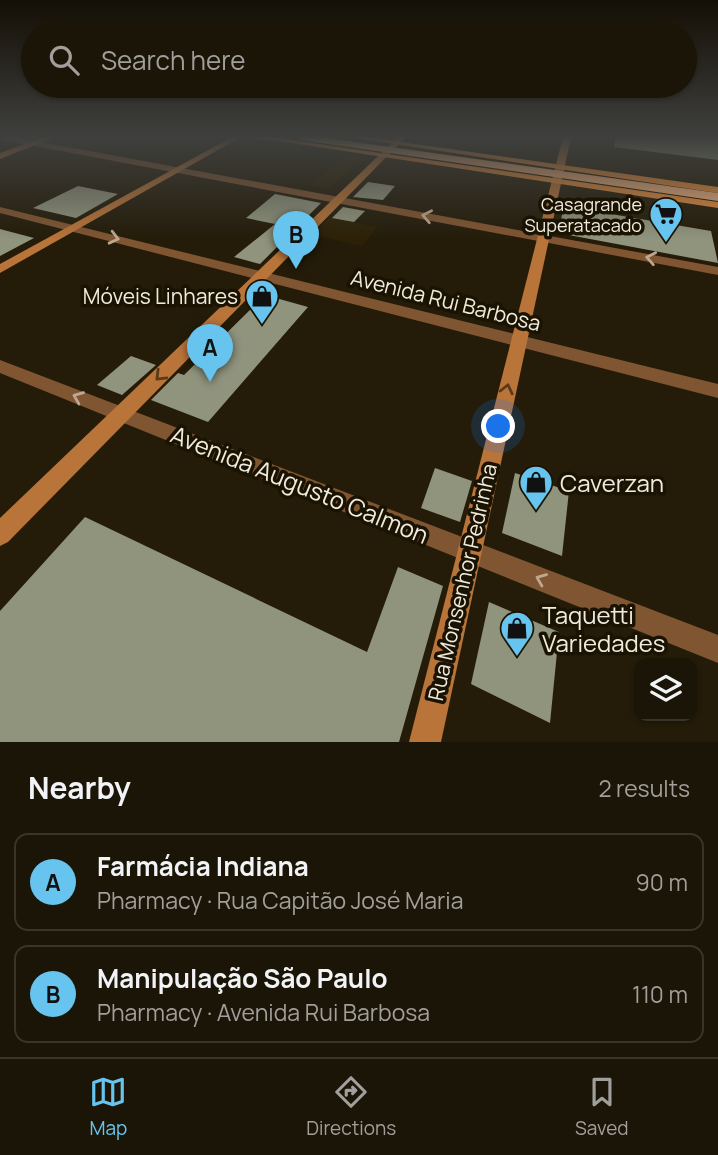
<!DOCTYPE html>
<html lang="en">
<head>
<meta charset="utf-8">
<style>
  :root { --surface:#1b1507; --page:#282215; --text:#f1f3f6; --muted:#a09f9b; --line:#393428; --accent:#67c4ef }
  body { margin:0; font-family:Manrope,sans-serif; background:var(--page); color:var(--text) }
  .controls { position:absolute; right:21px; bottom:21px; display:grid; overflow:hidden; border-radius:14px; box-shadow:0 2px 5px #0004 }
  .controls button { width:63px; height:63px; display:grid; place-items:center; padding:0; border:0; border-bottom:2px solid var(--line); background:var(--surface); color:var(--text); font:35px sans-serif }
  .you { position:absolute; left:499px; top:427px; width:24px; height:24px; margin:-18px; border:5px solid #fff; border-radius:50%; background:#1a73e8; box-shadow:0 0 0 10px #1a73e833 }
  .badge { display:grid; place-items:center; width:46px; height:46px; border-radius:50%; background:var(--accent); color:#111; font-size:23px; font-weight:700 }
  .pin { position:absolute; translate:-50% -58px; filter:drop-shadow(0 2px 4px #0008) }
  .pin::after { content:''; position:absolute; top:37px; width:24px; height:21px; background:inherit; clip-path:polygon(0 0,100% 0,50% 100%) }
  .list { margin:0; padding:0; list-style:none }
  h2 { display:flex; justify-content:space-between; align-items:center; height:91px; margin:0; padding:0 28px; font-size:30px }
  h2 small { font-size:23px; font-weight:400; color:var(--muted) }
  .list li { display:grid; grid-template-columns:46px 1fr auto; gap:21px; align-items:center; box-sizing:border-box; height:98px; margin:0 14px 14px; padding:0 14px; border:2px solid var(--line); border-radius:14px }
  .list b { display:block; font-size:26px; white-space:nowrap }
  .list p { margin:0; font-size:23px; white-space:nowrap; color:var(--muted) }
  .list em { font-size:23px; font-style:normal; color:var(--muted) }
  .icon { flex:none; width:38px; height:38px; fill:none; stroke:currentColor; stroke-width:2; stroke-linecap:round; stroke-linejoin:round }
  .map { position:relative; flex:none; width:718px; height:742px; overflow:hidden }
  .search { position:absolute; background:var(--surface); box-shadow:0 2px 5px #0004; left:21px; right:21px; top:21px; height:77px; display:flex; align-items:center; gap:18px; box-sizing:border-box; padding:0 24px; border-radius:38px; color:var(--muted); font-size:26px }
  .sheet { height:315px; background:var(--surface) }
  nav { display:flex; justify-content:space-around; align-items:center; box-sizing:border-box; height:98px; border-top:2px solid var(--line); background:var(--surface); font-size:19px; color:var(--muted) }
  nav a { display:grid; justify-items:center; gap:4px }
  nav .on { color:var(--accent) }
  .map>svg:first-child { display:block }
  .built { fill:#2c2106 }
  .building { fill:#90947d }
  .lines { fill:none; stroke-linecap:round; stroke-linejoin:round }
  .street { fill:#805532; fill-rule:evenodd }
  .secondary { fill:#b97439; fill-rule:evenodd }
  .primary { fill:#e68c3c; fill-rule:evenodd }
  .highway { fill:#f1b07d; fill-rule:evenodd }
  .oneway { stroke:#bea891 }
  .oneway2 { stroke:#5a3a18 }
  .labels { text-anchor:middle; dominant-baseline:central; stroke-width:7; stroke-linejoin:round; paint-order:stroke }
  .far-poi-label { font-size:18px; fill:#f0ebdf; stroke:#1b1302; text-anchor:end }
  .poi-label { font-size:21px; fill:#f0ebdf; stroke:#1b1302; text-anchor:end }
  .street-label { font-size:21px; fill:#f0ebdf; stroke:#1b1302 }
  .near-poi-label { font-size:24px; fill:#f0ebdf; stroke:#1b1302; text-anchor:start }
  .near-street-label { font-size:24px; fill:#f0ebdf; stroke:#1b1302 }
</style>
</head>
<body>
<div class="map">
<svg width="718" height="742" viewBox="0 0 718 742">
  <rect width="100%" height="100%" fill="#241c09"/>
  <!-- built -->
  <g class="built">
    <path d="M345,155L362,157L329,189L310,186Z"/>
    <path d="M330,217L377,227L362,246L312,235Z"/>
  </g>
  <!-- building -->
  <g class="building">
    <path d="M615,137H718V160L614,147Z"/>
    <path d="M368,182L395,186L383,200L353,197Z"/>
    <path d="M78,186L118,194L76,218L33,208Z"/>
    <path d="M275,194L321,203L260,264L234,257L275,224L246,218Z"/>
    <path d="M564,206L711,231L718,263L558,233Z"/>
    <path d="M343,207L365,211L354,222L332,218Z"/>
    <path d="M0,229L34,238L0,256Z"/>
    <path d="M265,295L308,307L208,422L151,400L178,373L184,375Z"/>
    <path d="M131,356L156,365L122,395L97,385Z"/>
    <path d="M435,468L472,481L460,522L421,508Z"/>
    <path d="M515,473L569,491L562,556L502,533Z"/>
    <path d="M85,517L367,652L398,567L443,586L399,742H0V611Z"/>
    <path d="M489,602L559,632L550,723L471,684Z"/>
  </g>
  <g class="lines">
    <!-- street -->
    <g class="street">
      <path d="M0,137H14L718,267V275L3,140Z"/>
      <path d="M0,207L718,384V398L0,213Z"/>
      <path d="M0,360L718,635V663L0,373Z"/>
    </g>
    <!-- secondary -->
    <g class="secondary">
      <path d="M44,137H55L0,159V153Z"/>
      <path d="M232,137H241L0,273V264Z"/>
      <path d="M398,137H406L8,542L0,546V518Z"/>
      <path d="M563,137H571L441,742H409Z"/>
    </g>
    <!-- primary -->
    <g class="primary">
      <path d="M252,137H270L718,202V208Z"/>
      <path d="M348,137H366L718,187V193Z"/>
    </g>
    <!-- highway -->
    <g class="highway">
      <path d="M252,137H264L259,140Z"/>
      <path d="M296,137H319L718,193V201L301,140Z"/>
    </g>
  </g>
  <!-- one-way arrows -->
  <defs><path id="oneway-chevron" d="M-2-3.5L2.5 0L-2 3.5" fill="none" stroke-width="1.6" stroke-linecap="round" stroke-linejoin="round" transform="scale(1.75)"/></defs>
  <g class="oneway">
    <use href="#oneway-chevron" transform="translate(427 216) rotate(-169)"/>
    <use href="#oneway-chevron" transform="translate(114 238) rotate(14)"/>
    <use href="#oneway-chevron" transform="translate(651 258) rotate(-169)"/>
    <use href="#oneway-chevron" transform="translate(78 397) rotate(-158)"/>
    <use href="#oneway-chevron" transform="translate(541 579) rotate(-158)"/>
  </g>
  <g class="oneway2">
    <use href="#oneway-chevron" transform="translate(160 376) rotate(135)"/>
    <use href="#oneway-chevron" transform="translate(507 389) rotate(-77)"/>
  </g>
  <!-- sky -->
  <linearGradient id="sky" x2="0" y2="1"><stop stop-color="#140f05"/><stop offset="0.57" stop-color="#3f403e"/><stop offset="1" stop-color="#3f403e" stop-opacity="0"/></linearGradient>
  <rect width="718" height="240" fill="url(#sky)"/>
  <!-- icons -->
  <defs>
    <symbol id="supermarket-pin" viewBox="-11 -11 22 30"><path d="M0 17L-7.5 6A9.5 9.5 0 1 1 7.5 6Z" fill="#67c4ef" stroke="#1b1302"/><path d="M-6-5.5h2.5l.6 2H6L4.5 2H-2.5L-4.4-4H-6ZM-1.5 3.2a1.3 1.3 0 1 0 .1 0ZM3 3.2a1.3 1.3 0 1 0 .1 0Z" fill="#111"/></symbol>
    <symbol id="shop-pin" viewBox="-11 -11 22 30"><path d="M0 17L-7.5 6A9.5 9.5 0 1 1 7.5 6Z" fill="#67c4ef" stroke="#1b1302"/><path d="M-5-2.5h2.3a2.7 3.5 0 0 1 5.4 0H5L5.5 6h-11ZM-1.5-2.5h3a1.5 2.3 0 0 0-3 0Z" fill="#111"/></symbol>
  </defs>
  <g fill-rule="evenodd">
    <use href="#supermarket-pin" x="647" y="195" width="38" height="52"/>
    <use href="#shop-pin" x="243" y="277" width="38" height="52"/>
    <use href="#shop-pin" x="517" y="463" width="38" height="52"/>
    <use href="#shop-pin" x="498" y="609" width="38" height="52"/>
  </g>
  <g class="labels">
    <!-- far-poi labels -->
    <g class="far-poi-label">
      <text x="642" y="204">Casagrande<tspan x="642" dy="21">Superatacado</tspan></text>
    </g>
    <!-- poi labels -->
    <g class="poi-label">
      <text x="238" y="296">Móveis Linhares</text>
    </g>
    <!-- street labels -->
    <g class="street-label">
      <text transform="translate(446 300) rotate(14)">Avenida Rui Barbosa</text>
      <text transform="translate(462 582) rotate(-77)">Rua Monsenhor Pedrinha</text>
    </g>
    <!-- near-poi labels -->
    <g class="near-poi-label">
      <text x="560" y="482">Caverzan</text>
      <text x="542" y="614">Taquetti<tspan x="542" dy="28">Variedades</tspan></text>
    </g>
    <!-- near-street labels -->
    <g class="near-street-label">
      <text transform="translate(300 484) rotate(22)">Avenida Augusto Calmon</text>
    </g>
  </g>
</svg>
<div class="controls">
<button><svg class="icon" aria-label="layers" viewBox="0 0 24 24"><path d="M12 4l9 5-9 5-9-5zM3 14l9 5 9-5"/></svg></button>
</div>
<div class="you"></div>
<div class="pin badge" style="left:210px;top:382px">A</div>
<div class="pin badge" style="left:296px;top:269px">B</div>
<div class="search"><svg class="icon" aria-label="search" viewBox="0 0 24 24"><circle cx="10" cy="10" r="6"/><path d="M15 15l6 6"/></svg>Search here</div>
</div>
<section class="sheet">
<h2>Nearby<small>2 results</small></h2>
<ul class="list">
<li><span class="badge">A</span><div><b>Farmácia Indiana</b><p>Pharmacy · Rua Capitão José Maria</p></div><em>90 m</em></li>
<li><span class="badge">B</span><div><b>Manipulação São Paulo</b><p>Pharmacy · Avenida Rui Barbosa</p></div><em>110 m</em></li>
</ul>
</section>
<nav>
<a class="on"><svg class="icon" aria-label="map" viewBox="0 0 24 24"><path d="M3 6l6-2 6 2 6-2v14l-6 2-6-2-6 2zM9 4v14M15 6v14"/></svg>Map</a>
<a><svg class="icon" aria-label="directions" viewBox="0 0 24 24"><path d="M12 3l9 9-9 9-9-9zM9 14v-3h6M13 9l2 2-2 2"/></svg>Directions</a>
<a><svg class="icon" aria-label="saved" viewBox="0 0 24 24"><path d="M7 4h10v16l-5-4-5 4z"/></svg>Saved</a>
</nav>
</body>
</html>
